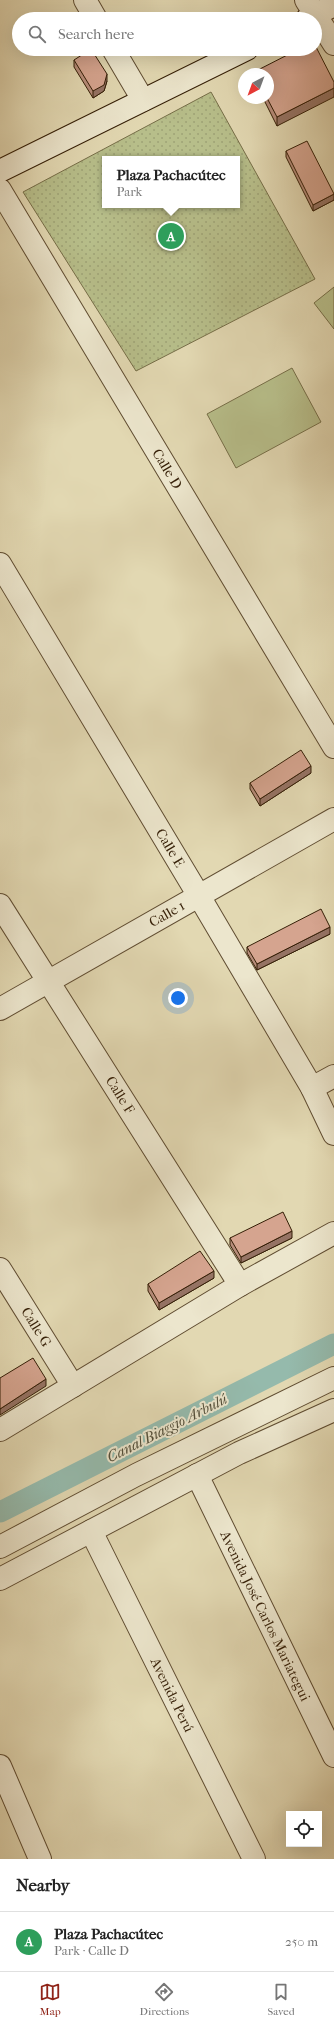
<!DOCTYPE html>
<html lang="en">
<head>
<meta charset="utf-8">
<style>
  :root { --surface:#fff; --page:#f6f6f6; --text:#222; --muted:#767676; --line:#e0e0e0; --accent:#8f2418 }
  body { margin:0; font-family:"IM FELL French Canon",serif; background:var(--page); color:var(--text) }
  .controls { position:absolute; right:12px; bottom:12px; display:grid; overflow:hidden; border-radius:0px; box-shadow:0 4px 16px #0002 }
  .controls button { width:36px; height:36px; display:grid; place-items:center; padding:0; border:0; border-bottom:1px solid var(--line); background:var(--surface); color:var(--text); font:20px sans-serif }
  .compass { position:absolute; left:238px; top:68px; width:36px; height:36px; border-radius:50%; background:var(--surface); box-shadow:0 4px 16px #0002; rotate:221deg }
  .you { position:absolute; left:178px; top:998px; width:14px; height:14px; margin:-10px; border:3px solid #fff; border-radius:50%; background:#1a73e8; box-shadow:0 0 0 6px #1a73e833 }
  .badge { display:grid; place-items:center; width:26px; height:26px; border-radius:50%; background:var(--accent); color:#fff; font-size:13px; font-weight:700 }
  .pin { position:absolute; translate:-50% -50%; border:2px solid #fff; box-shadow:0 1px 4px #0006 }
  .popup { position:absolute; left:102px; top:156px; width:138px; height:52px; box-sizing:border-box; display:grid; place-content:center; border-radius:0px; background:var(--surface); filter:drop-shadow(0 1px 3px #0005); font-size:13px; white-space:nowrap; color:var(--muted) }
  .popup b { font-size:15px; color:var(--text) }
  .popup::after { content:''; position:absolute; left:50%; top:100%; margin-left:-8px; border:8px solid transparent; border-top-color:var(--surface) }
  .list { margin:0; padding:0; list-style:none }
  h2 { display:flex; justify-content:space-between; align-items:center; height:52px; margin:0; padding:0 16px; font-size:17px }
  h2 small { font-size:13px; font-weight:400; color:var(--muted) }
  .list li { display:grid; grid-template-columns:26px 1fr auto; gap:12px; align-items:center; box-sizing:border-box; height:60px; padding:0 16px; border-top:1px solid var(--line) }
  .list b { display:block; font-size:15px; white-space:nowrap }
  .list p { margin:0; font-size:13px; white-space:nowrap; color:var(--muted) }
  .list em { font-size:13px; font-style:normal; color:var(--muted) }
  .icon { flex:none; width:22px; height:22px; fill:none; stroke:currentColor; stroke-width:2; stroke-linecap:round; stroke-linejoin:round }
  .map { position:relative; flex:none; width:334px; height:1859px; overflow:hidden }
  .search { position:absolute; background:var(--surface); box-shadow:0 4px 16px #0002; left:12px; right:12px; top:12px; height:44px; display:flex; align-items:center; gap:10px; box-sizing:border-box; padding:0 14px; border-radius:22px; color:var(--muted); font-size:15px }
  .sheet { height:112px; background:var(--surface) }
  nav { display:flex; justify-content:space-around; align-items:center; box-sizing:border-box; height:56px; border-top:1px solid var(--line); background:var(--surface); font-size:11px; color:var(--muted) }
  nav a { display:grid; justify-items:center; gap:2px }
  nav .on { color:var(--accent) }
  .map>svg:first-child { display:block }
  .grass { fill:#b7be8a; stroke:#766e48 }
  .park { fill:url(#park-dots); stroke:#766e48; fill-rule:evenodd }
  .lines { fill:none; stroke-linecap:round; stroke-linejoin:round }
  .canal { stroke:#95baac; stroke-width:21 }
  .street-casing { stroke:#604d32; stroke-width:24 }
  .secondary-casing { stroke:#351f07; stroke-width:24 }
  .street { stroke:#ece6cd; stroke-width:22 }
  .secondary { stroke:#ece6cd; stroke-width:22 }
  .wall { fill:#b78d7b; stroke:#351f07 }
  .shaded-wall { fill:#957364; stroke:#351f07 }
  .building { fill:#d5a48f; stroke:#351f07 }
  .labels { text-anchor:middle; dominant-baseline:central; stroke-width:4; stroke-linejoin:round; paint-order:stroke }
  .street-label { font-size:14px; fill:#351f07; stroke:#ece6cd }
  .water-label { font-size:15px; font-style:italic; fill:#524e39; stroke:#ece6cd }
</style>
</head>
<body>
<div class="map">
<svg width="334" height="1859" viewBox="0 0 334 1859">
  <defs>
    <pattern id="park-dots" width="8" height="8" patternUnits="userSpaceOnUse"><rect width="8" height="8" fill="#b7be8a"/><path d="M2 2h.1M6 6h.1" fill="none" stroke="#9ea376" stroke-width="1.8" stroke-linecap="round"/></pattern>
  </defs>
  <rect width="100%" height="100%" fill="#e2d8b2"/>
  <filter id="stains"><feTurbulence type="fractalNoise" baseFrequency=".005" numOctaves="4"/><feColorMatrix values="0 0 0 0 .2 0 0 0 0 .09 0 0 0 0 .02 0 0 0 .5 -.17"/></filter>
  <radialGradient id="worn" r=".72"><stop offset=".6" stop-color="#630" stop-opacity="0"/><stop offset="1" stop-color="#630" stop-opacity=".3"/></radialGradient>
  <!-- grass -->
  <g class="grass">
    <path d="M334,287V329L314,303Z"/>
    <path d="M292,368L321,422L236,468L207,414Z"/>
  </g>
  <!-- park -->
  <path class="park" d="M211,92L315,279L136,371L23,192ZM105,159H237V205H105Z"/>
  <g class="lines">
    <!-- canal -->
    <path class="canal" d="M0,1512L334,1344"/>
    <defs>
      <g id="street">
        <path d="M85,0L96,19"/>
        <path d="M306,0L334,44"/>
        <path d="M113,49L143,100"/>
        <path d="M0,190L334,747"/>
        <path d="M0,564L199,896L312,1088L334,1134"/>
        <path d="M0,905L240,1285"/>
        <path d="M0,1009L334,819"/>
        <path d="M312,1088L334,1076"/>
        <path d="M0,1269L73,1386"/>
        <path d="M0,1430L240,1285L334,1233"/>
        <path d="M197,1475L334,1756"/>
        <path d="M91,1531L254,1859"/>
        <path d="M0,1547L136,1475L334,1378"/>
        <path d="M0,1579L239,1453L334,1410"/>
        <path d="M0,1766L40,1859"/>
      </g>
      <g id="secondary">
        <path d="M307,19L334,5"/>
        <path d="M0,171L247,49"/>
      </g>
    </defs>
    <!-- street casing -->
    <use href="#street" class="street-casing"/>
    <!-- secondary casing -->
    <use href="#secondary" class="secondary-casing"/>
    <!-- street -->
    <use href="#street" class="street"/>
    <!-- secondary -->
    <use href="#secondary" class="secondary"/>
  </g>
  <!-- wall -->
  <g class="wall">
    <path d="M74,60L107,81L104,91L93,98L74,67Z"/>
    <path d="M254,72L334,82L277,126L263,98H268V74H254Z"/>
    <path d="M286,151L334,200L313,211L286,157Z"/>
    <path d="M311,773L260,806L250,789V783Z"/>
    <path d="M330,934L257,970L247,953V947Z"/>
    <path d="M230,1238H292L241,1263L230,1245Z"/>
    <path d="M214,1278L159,1310L148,1291V1284Z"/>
  </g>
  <!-- shaded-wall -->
  <g class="shaded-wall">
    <path d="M107,74V81L104,91L93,98V91Z"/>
    <path d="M334,88V97L277,126V117Z"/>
    <path d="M334,194V200L313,211V205Z"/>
    <path d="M311,766V773L260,806V799Z"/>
    <path d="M330,927V934L257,970V964Z"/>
    <path d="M292,1231V1238L241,1263V1257Z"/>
    <path d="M214,1271V1278L159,1310V1303Z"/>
    <path d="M46,1379V1386L0,1415V1409Z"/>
  </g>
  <!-- building -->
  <g class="building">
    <path d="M315,45L334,82V88L277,117L267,98H268V74H255L254,72L299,49H315Z"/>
    <path d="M91,49L107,74L104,85L93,91L74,60Z"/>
    <path d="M307,141L334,194L313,205L286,151Z"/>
    <path d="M301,750L311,766L260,799L250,783Z"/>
    <path d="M321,909L330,927L257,964L247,947Z"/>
    <path d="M283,1212L292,1231L241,1257L230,1238Z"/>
    <path d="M200,1251L214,1271L159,1303L148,1284Z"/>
    <path d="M33,1358L46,1379L0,1409V1378Z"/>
  </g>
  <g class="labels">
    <!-- street labels -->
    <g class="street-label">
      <text transform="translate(167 469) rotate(59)">Calle D</text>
      <text transform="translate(170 848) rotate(59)">Calle E</text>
      <text transform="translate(167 914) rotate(-30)">Calle 1</text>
      <text transform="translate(120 1095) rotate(58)">Calle F</text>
      <text transform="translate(36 1327) rotate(58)">Calle G</text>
      <text transform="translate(265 1616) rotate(64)">Avenida José Carlos Mariategui</text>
      <text transform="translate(172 1695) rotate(64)">Avenida Perú</text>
    </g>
    <!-- water labels -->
    <g class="water-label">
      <text transform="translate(167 1428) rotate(-27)">Canal Biaggio Arbulú</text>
    </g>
  </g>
  <rect width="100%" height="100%" filter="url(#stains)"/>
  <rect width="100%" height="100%" fill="url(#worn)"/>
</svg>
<div class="controls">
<button><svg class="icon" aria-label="locate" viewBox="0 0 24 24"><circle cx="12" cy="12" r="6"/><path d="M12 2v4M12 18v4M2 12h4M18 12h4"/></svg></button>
</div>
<svg class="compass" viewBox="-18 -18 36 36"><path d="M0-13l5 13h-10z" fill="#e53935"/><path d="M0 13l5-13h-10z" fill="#767676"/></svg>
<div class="you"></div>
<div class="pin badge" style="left:171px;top:236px;background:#2e9e5b">A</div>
<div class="popup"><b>Plaza Pachacútec</b>Park</div>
<div class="search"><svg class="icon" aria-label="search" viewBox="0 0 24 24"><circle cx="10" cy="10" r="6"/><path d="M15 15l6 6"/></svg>Search here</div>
</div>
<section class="sheet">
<h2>Nearby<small></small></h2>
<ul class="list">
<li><span class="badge" style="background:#2e9e5b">A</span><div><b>Plaza Pachacútec</b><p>Park · Calle D</p></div><em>250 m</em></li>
</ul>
</section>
<nav>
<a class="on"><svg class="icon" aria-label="map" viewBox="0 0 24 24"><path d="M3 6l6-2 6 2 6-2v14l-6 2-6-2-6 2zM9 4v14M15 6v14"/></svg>Map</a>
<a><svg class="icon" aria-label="directions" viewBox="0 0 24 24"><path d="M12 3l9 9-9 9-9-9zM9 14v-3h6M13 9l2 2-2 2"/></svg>Directions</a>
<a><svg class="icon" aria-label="saved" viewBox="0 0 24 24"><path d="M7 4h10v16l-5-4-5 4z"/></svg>Saved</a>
</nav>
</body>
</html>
